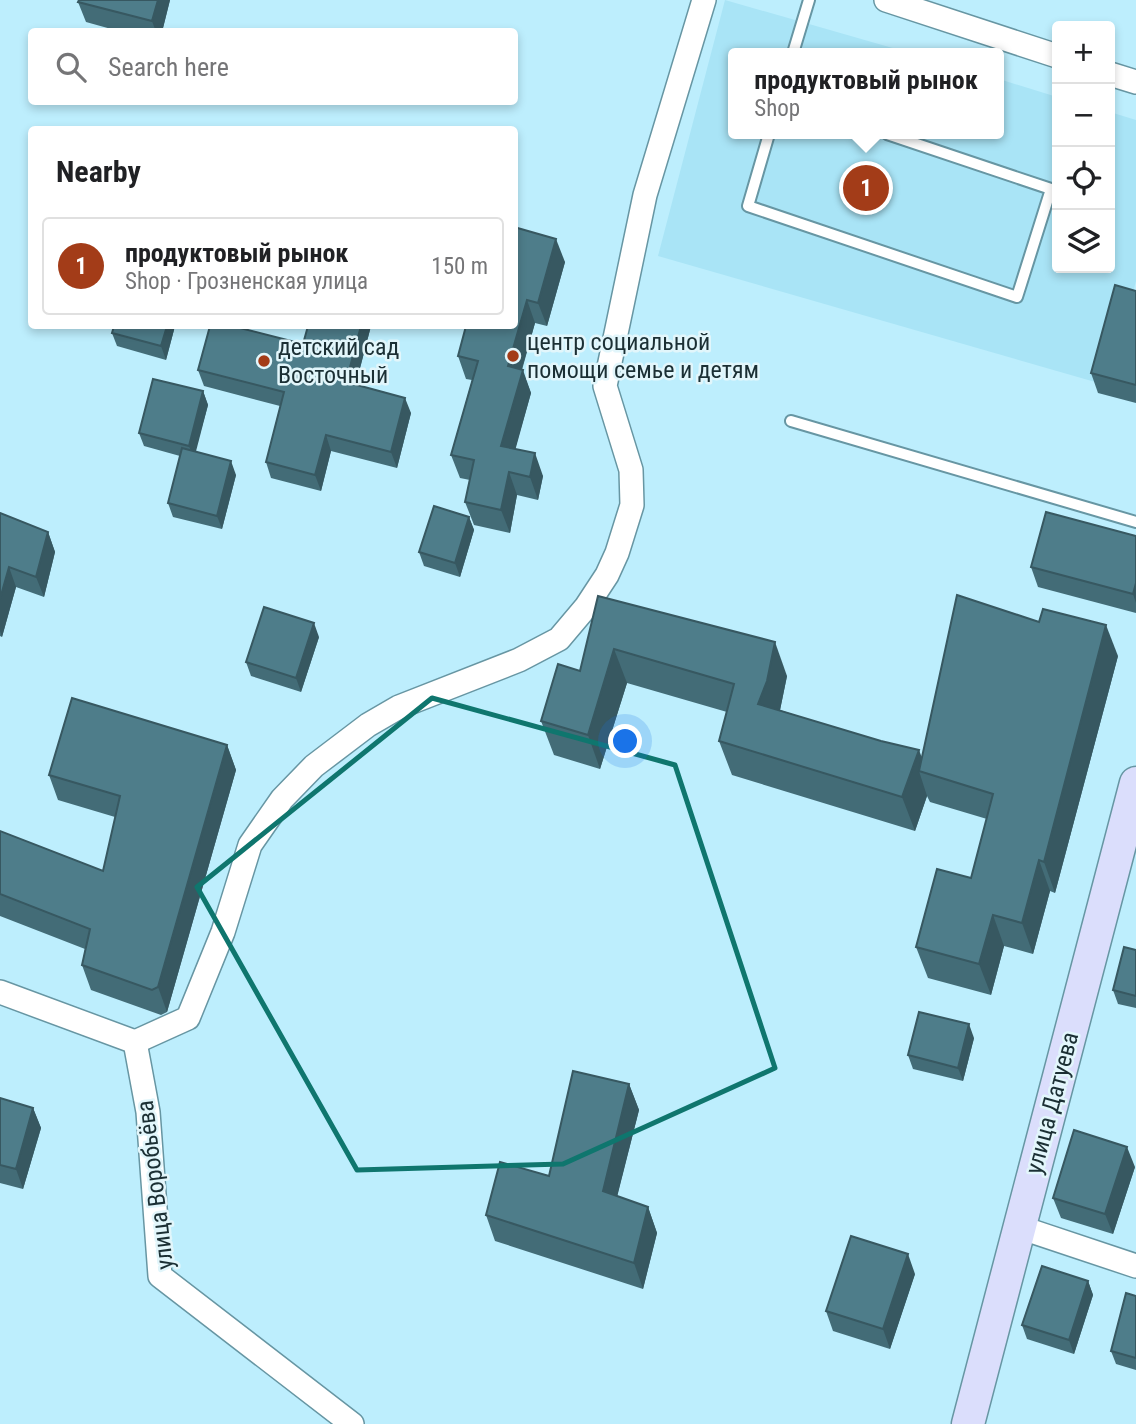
<!DOCTYPE html>
<html lang="en">
<head>
<meta charset="utf-8">
<style>
  :root { --surface:#fff; --page:#f2f2f2; --text:#202124; --muted:#757577; --line:#e0e0e0; --accent:#a33c18 }
  body { margin:0; font-family:"Roboto Condensed",sans-serif; background:var(--page); color:var(--text) }
  .controls { position:absolute; right:21px; top:21px; display:grid; overflow:hidden; border-radius:7px; box-shadow:0 4px 10px #0003 }
  .controls button { width:63px; height:63px; display:grid; place-items:center; padding:0; border:0; border-bottom:2px solid var(--line); background:var(--surface); color:var(--text); font:35px sans-serif }
  .you { position:absolute; left:626px; top:742px; width:24px; height:24px; margin:-18px; border:5px solid #fff; border-radius:50%; background:#1a73e8; box-shadow:0 0 0 10px #1a73e833 }
  .badge { display:grid; place-items:center; width:46px; height:46px; border-radius:50%; background:var(--accent); color:#fff; font-size:23px; font-weight:700 }
  .pin { position:absolute; translate:-50% -50%; border:4px solid #fff; box-shadow:0 2px 7px #0006 }
  .popup { position:absolute; left:728px; top:48px; width:276px; height:91px; box-sizing:border-box; display:grid; place-content:center; border-radius:7px; background:var(--surface); filter:drop-shadow(0 2px 5px #0005); font-size:23px; white-space:nowrap; color:var(--muted) }
  .popup b { font-size:26px; color:var(--text) }
  .popup::after { content:''; position:absolute; left:50%; top:100%; margin-left:-14px; border:14px solid transparent; border-top-color:var(--surface) }
  .list { margin:0; padding:0; list-style:none }
  h2 { display:flex; justify-content:space-between; align-items:center; height:91px; margin:0; padding:0 28px; font-size:30px }
  h2 small { font-size:23px; font-weight:400; color:var(--muted) }
  .list li { display:grid; grid-template-columns:46px 1fr auto; gap:21px; align-items:center; box-sizing:border-box; height:98px; margin:0 14px 14px; padding:0 14px; border:2px solid var(--line); border-radius:7px }
  .list b { display:block; font-size:26px; white-space:nowrap }
  .list p { margin:0; font-size:23px; white-space:nowrap; color:var(--muted) }
  .list em { font-size:23px; font-style:normal; color:var(--muted) }
  .icon { flex:none; width:38px; height:38px; fill:none; stroke:currentColor; stroke-width:2; stroke-linecap:round; stroke-linejoin:round }
  .map { position:relative; flex:none; width:1136px; height:1424px; overflow:hidden }
  .search { position:absolute; background:var(--surface); box-shadow:0 4px 10px #0003; left:28px; top:28px; width:490px; height:77px; display:flex; align-items:center; gap:18px; box-sizing:border-box; padding:0 24px; border-radius:7px; color:var(--muted); font-size:26px }
  .panel { position:absolute; background:var(--surface); box-shadow:0 4px 10px #0003; left:28px; top:126px; width:490px; height:203px; border-radius:7px }
  .map>svg:first-child { display:block }
  .built { fill:#a9e4f6 }
  .lines { fill:none; stroke-linecap:round; stroke-linejoin:round }
  .lane-casing { stroke:#6796a3; stroke-width:14 }
  .street-casing { stroke:#6796a3; stroke-width:26 }
  .secondary-casing { stroke:#6796a3; stroke-width:35 }
  .lane { stroke:#fff; stroke-width:10 }
  .street { stroke:#fff; stroke-width:23 }
  .secondary { stroke:#dbdefc; stroke-width:32 }
  .wall { fill:#436c77 }
  .shaded-wall { fill:#375861 }
  .building { fill:#4e7d8a; stroke:#375861; stroke-width:2 }
  .marked { fill:none; stroke:#0f766e; stroke-width:5; stroke-linejoin:round }
  .poi-dot { fill:#a33c18; stroke:#e2f6fb; stroke-width:2.5 }
  .labels { text-anchor:middle; dominant-baseline:central; stroke-width:5; stroke-linejoin:round; paint-order:stroke }
  .poi-label { font-size:24px; fill:#1b2f34; stroke:#e2f6fb; text-anchor:start }
  .street-label { font-size:24px; fill:#1b2f34; stroke:#e2f6fb }
</style>
</head>
<body>
<div class="map">
<svg width="1136" height="1424" viewBox="0 0 1136 1424">
  <rect width="100%" height="100%" fill="#bdeefd"/>
  <!-- built -->
  <path class="built" d="M725,0L910,53H733V134H999V79L1057,97V268H1110V112L1136,120V281L1109,386L658,256Z"/>
  <g class="lines">
    <defs>
      <g id="lane">
        <path d="M793,53L809,0"/>
        <path d="M769,134L748,206L1017,297L1051,189L887,134"/>
        <path d="M791,421L1136,522"/>
      </g>
      <g id="street">
        <path d="M886,0L1057,56"/>
        <path d="M1110,74L1136,82"/>
        <path d="M0,992L135,1042L148,1112L160,1276L352,1424"/>
        <path d="M135,1042L188,1018L223,932L250,845L282,799L314,766L368,725L399,707L519,660L559,639L586,607L607,575L617,553L632,505L631,470L605,386L645,195L704,0"/>
        <path d="M1019,1227L1136,1266"/>
      </g>
      <path id="secondary" d="M968,1424L1136,783"/>
    </defs>
    <!-- lane casing -->
    <use href="#lane" class="lane-casing"/>
    <!-- street casing -->
    <use href="#street" class="street-casing"/>
    <!-- secondary casing -->
    <use href="#secondary" class="secondary-casing"/>
    <!-- lane -->
    <use href="#lane" class="lane"/>
    <!-- street -->
    <use href="#street" class="street"/>
    <!-- secondary -->
    <use href="#secondary" class="secondary"/>
  </g>
  <!-- wall -->
  <g class="wall">
    <path d="M79,0H170L162,32H122L86,22L78,2Z"/>
    <path d="M514,227L565,262L547,326L535,323L522,370L531,393L515,449L543,476L538,500L517,495L510,533L474,525L465,502L470,480L460,478L451,455L472,380L466,379L458,356L514,326Z"/>
    <path d="M1136,291V403L1098,393L1091,373Z"/>
    <path d="M114,326H175L166,360L117,346L112,333Z"/>
    <path d="M210,326H242V328L303,344L308,326H371L356,384L411,413L397,468L331,451L321,491L271,478L266,462L280,406L204,386L198,370Z"/>
    <path d="M203,391L208,405L195,452L236,475L222,529L173,517L168,503L180,456L144,446L139,433Z"/>
    <path d="M0,513L48,532L55,552L44,597L16,587L2,637L0,636Z"/>
    <path d="M469,517L474,530L460,577L424,566L419,552Z"/>
    <path d="M1136,536V613L1038,587L1031,567Z"/>
    <path d="M598,596L787,676L780,710L922,757L1118,656L1055,893L1050,891L1033,954L1004,946L991,995L928,978L916,947L971,878L987,819L930,802L927,796L915,831L732,775L719,741L727,712L627,683L600,769L554,755L541,721L580,671Z"/>
    <path d="M319,637L301,692L251,676L246,662Z"/>
    <path d="M227,745L236,770L167,1012L161,1015L91,990L82,965L85,949L0,916V831L103,871L115,817L58,800L49,775Z"/>
    <path d="M1136,950V1008L1118,1004L1113,990Z"/>
    <path d="M974,1038L963,1081L913,1069L908,1055Z"/>
    <path d="M629,1084L639,1110L617,1196L648,1207L657,1233L643,1289L495,1241L486,1215L549,1176Z"/>
    <path d="M0,1098L33,1108L41,1128L23,1189L0,1183Z"/>
    <path d="M1135,1167L1113,1234L1061,1218L1053,1198Z"/>
    <path d="M915,1274L890,1349L833,1331L826,1311Z"/>
    <path d="M1088,1281L1093,1295L1074,1354L1027,1339L1022,1325Z"/>
    <path d="M1136,1296V1370L1116,1364L1111,1351Z"/>
  </g>
  <!-- shaded-wall -->
  <g class="shaded-wall">
    <path d="M158,0H170L162,32H156L152,21Z"/>
    <path d="M556,239L565,262L547,326L538,303Z"/>
    <path d="M527,300L535,323L516,389L508,366Z"/>
    <path d="M167,326H175L166,360L161,346Z"/>
    <path d="M361,326H371L352,398L346,382Z"/>
    <path d="M523,370L531,393L510,469L501,446Z"/>
    <path d="M203,391L208,405L194,459L189,446Z"/>
    <path d="M405,398L411,413L397,468L391,452Z"/>
    <path d="M326,435L331,451L321,491L315,475Z"/>
    <path d="M535,453L543,476L538,500L530,477Z"/>
    <path d="M231,461L236,475L222,529L217,516Z"/>
    <path d="M509,472L517,495L510,533L501,510Z"/>
    <path d="M469,517L474,530L460,577L455,563Z"/>
    <path d="M48,532L55,552L44,597L36,577Z"/>
    <path d="M9,567L16,587L2,637L0,631V599Z"/>
    <path d="M1136,583V603L1133,594Z"/>
    <path d="M314,623L319,637L301,692L296,678Z"/>
    <path d="M1106,625L1118,656L1055,893L1044,862Z"/>
    <path d="M775,642L787,676L779,715L758,704Z"/>
    <path d="M614,649L627,683L600,769L588,735Z"/>
    <path d="M227,745L236,770L167,1012L158,987Z"/>
    <path d="M919,750L928,774L919,771L927,796L915,831L902,797Z"/>
    <path d="M1039,860L1050,891L1033,954L1022,923Z"/>
    <path d="M993,915L1004,946L991,995L979,964Z"/>
    <path d="M969,1024L974,1038L963,1081L958,1068Z"/>
    <path d="M629,1084L639,1110L612,1217L603,1191Z"/>
    <path d="M33,1108L41,1128L23,1189L16,1169Z"/>
    <path d="M1127,1147L1135,1167L1113,1234L1105,1214Z"/>
    <path d="M648,1207L657,1233L643,1289L634,1263Z"/>
    <path d="M908,1254L915,1274L890,1349L883,1329Z"/>
    <path d="M1088,1281L1093,1295L1074,1354L1069,1340Z"/>
  </g>
  <!-- building -->
  <g class="building">
    <path d="M79,0H158L152,21L78,2Z"/>
    <path d="M514,227L556,239L538,303L527,300L508,366L523,370L501,446L535,453L530,477L509,472L501,510L465,502L474,460L451,455L478,361L458,356L466,326H514Z"/>
    <path d="M1115,285L1136,291V385L1091,373Z"/>
    <path d="M114,326H167L161,346L112,333Z"/>
    <path d="M210,326H232L303,344L308,326H361L346,382L405,398L391,452L326,435L315,475L266,462L284,392L198,370Z"/>
    <path d="M153,379L203,391L189,446L139,433Z"/>
    <path d="M182,448L231,461L217,516L168,503Z"/>
    <path d="M434,506L469,517L455,563L419,552Z"/>
    <path d="M1046,512L1136,536V583L1133,594L1031,567Z"/>
    <path d="M0,513L48,532L36,577L9,567L0,599Z"/>
    <path d="M957,595L1039,622L1043,609L1106,625L1044,862L1039,860L1022,923L993,915L979,964L916,947L937,869L971,878L993,794L919,771Z"/>
    <path d="M598,596L775,642L767,681L758,704L881,741L919,750L902,797L719,741L734,684L614,649L588,735L541,721L558,664L580,671Z"/>
    <path d="M264,607L314,623L296,678L246,662Z"/>
    <path d="M72,698L227,745L158,987L152,990L82,965L90,929L0,894V831L103,871L120,796L49,775Z"/>
    <path d="M1124,947L1136,950V996L1113,990Z"/>
    <path d="M919,1012L969,1024L958,1068L908,1055Z"/>
    <path d="M573,1071L629,1084L603,1191L648,1207L634,1263L486,1215L500,1162L549,1176Z"/>
    <path d="M0,1098L33,1108L16,1169L0,1165Z"/>
    <path d="M1074,1130L1127,1147L1105,1214L1053,1198Z"/>
    <path d="M851,1236L908,1254L883,1329L826,1311Z"/>
    <path d="M1042,1266L1088,1281L1069,1340L1022,1325Z"/>
    <path d="M1126,1293L1136,1296V1358L1111,1351Z"/>
  </g>
  <!-- marked area -->
  <path class="marked" d="M432,698L675,765L775,1068L563,1164L357,1170L197,887Z"/>
  <!-- markers -->
  <g class="poi-dot">
    <circle cx="513" cy="356" r="7"/>
    <circle cx="264" cy="361" r="7"/>
  </g>
  <g class="labels">
    <!-- poi labels -->
    <g class="poi-label">
      <text x="527" y="342">центр социальной<tspan x="527" dy="28">помощи семье и детям</tspan></text>
      <text x="278" y="347">детский сад<tspan x="278" dy="28">Восточный</tspan></text>
    </g>
    <!-- street labels -->
    <g class="street-label">
      <text transform="translate(1052 1103) rotate(-75)">улица Датуева</text>
      <text transform="translate(155 1185) rotate(-97)">улица Воробьёва</text>
    </g>
  </g>
</svg>
<div class="controls">
<button>+</button>
<button>−</button>
<button><svg class="icon" aria-label="locate" viewBox="0 0 24 24"><circle cx="12" cy="12" r="6"/><path d="M12 2v4M12 18v4M2 12h4M18 12h4"/></svg></button>
<button><svg class="icon" aria-label="layers" viewBox="0 0 24 24"><path d="M12 4l9 5-9 5-9-5zM3 14l9 5 9-5"/></svg></button>
</div>
<div class="you"></div>
<div class="pin badge" style="left:866px;top:188px">1</div>
<div class="popup"><b>продуктовый рынок</b>Shop</div>
<div class="search"><svg class="icon" aria-label="search" viewBox="0 0 24 24"><circle cx="10" cy="10" r="6"/><path d="M15 15l6 6"/></svg>Search here</div>
<section class="panel">
<h2>Nearby<small></small></h2>
<ul class="list">
<li><span class="badge">1</span><div><b>продуктовый рынок</b><p>Shop · Грозненская улица</p></div><em>150 m</em></li>
</ul>
</section>
</div>
</body>
</html>
